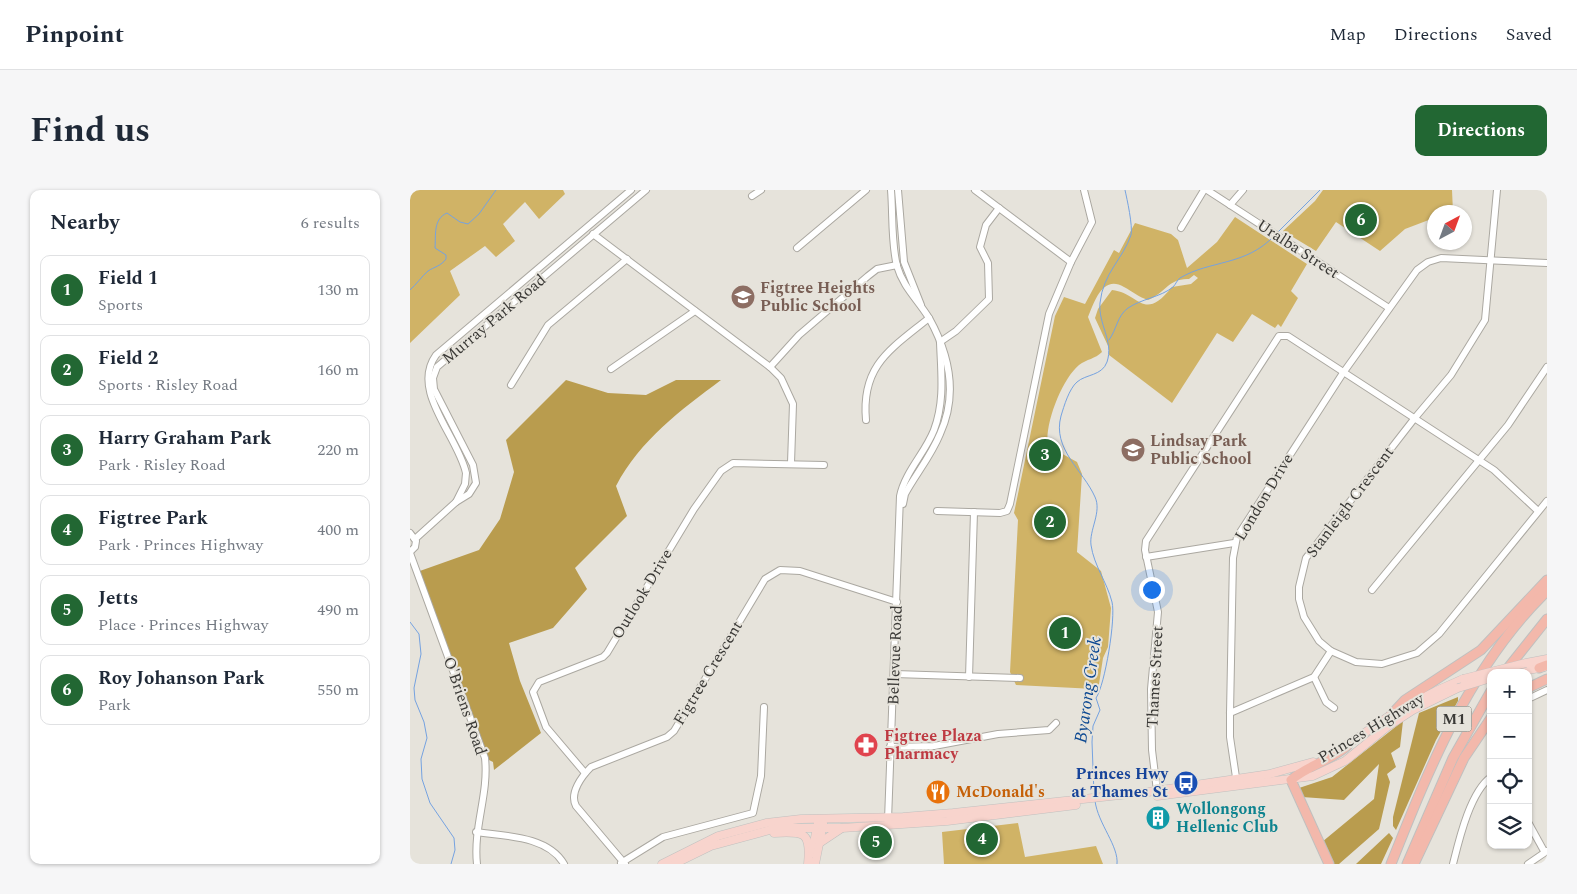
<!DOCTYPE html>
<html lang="en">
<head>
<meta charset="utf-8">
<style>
  :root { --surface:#fff; --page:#f6f6f7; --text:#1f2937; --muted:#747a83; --line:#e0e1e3; --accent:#226733 }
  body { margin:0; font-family:Spectral,serif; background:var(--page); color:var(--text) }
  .controls { position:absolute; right:15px; bottom:15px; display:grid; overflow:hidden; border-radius:10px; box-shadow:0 1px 4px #0004 }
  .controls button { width:45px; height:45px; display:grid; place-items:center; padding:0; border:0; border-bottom:1px solid var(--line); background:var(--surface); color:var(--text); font:25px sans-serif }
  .compass { position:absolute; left:1017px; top:15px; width:45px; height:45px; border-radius:50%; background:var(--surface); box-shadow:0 1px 4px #0004; rotate:41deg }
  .you { position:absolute; left:741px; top:399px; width:18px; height:18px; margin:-12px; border:4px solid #fff; border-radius:50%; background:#1a73e8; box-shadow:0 0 0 8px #1a73e833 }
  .badge { display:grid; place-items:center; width:32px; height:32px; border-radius:50%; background:var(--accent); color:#fff; font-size:16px; font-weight:700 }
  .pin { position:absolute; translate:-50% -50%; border:2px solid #fff; box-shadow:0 1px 5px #0006 }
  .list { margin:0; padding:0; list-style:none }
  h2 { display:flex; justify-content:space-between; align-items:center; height:65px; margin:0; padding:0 20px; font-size:21px }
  h2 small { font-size:16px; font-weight:400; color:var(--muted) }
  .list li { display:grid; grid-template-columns:32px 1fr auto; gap:15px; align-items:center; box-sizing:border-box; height:70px; margin:0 10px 10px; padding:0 10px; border:1px solid var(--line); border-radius:10px }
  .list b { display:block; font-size:19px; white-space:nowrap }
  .list p { margin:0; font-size:16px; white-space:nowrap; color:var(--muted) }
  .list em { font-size:16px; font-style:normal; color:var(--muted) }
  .icon { flex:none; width:28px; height:28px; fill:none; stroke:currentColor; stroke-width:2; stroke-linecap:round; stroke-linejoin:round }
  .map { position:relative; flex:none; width:1137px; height:674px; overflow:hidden; border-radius:10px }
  header { display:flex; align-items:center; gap:30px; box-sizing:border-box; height:70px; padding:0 25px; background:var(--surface); border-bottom:1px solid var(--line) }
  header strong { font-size:24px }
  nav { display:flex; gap:28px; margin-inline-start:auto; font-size:18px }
  .intro { display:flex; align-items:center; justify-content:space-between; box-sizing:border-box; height:120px; padding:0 30px }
  h1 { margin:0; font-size:35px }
  .button { padding:12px 22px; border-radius:10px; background:var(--accent); color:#fff; font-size:18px; font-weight:700 }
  main { display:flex; gap:30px; padding:0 30px }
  aside { flex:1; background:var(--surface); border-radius:10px; box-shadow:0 1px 4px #0004 }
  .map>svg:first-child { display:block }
  .green { fill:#d0b366 }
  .forest { fill:#b99c4e }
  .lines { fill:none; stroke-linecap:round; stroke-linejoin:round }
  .stream { stroke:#75a2e0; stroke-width:1 }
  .minor-casing { stroke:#aba8a1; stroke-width:8 }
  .major-casing { stroke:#c0c0bf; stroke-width:9 }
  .highway-casing { stroke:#c0c0bf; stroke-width:11 }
  .minor { stroke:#fff; stroke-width:6 }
  .major { stroke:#f8d4cd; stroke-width:8 }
  .highway { stroke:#f3b8ab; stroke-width:9 }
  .major-bridge-casing { stroke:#c0c0bf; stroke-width:9; stroke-linecap:butt }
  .major-bridge { stroke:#f8d4cd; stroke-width:8 }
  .labels { text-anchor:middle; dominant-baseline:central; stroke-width:4; stroke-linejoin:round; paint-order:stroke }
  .shield { fill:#e6e3db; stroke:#6e6c68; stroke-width:1 }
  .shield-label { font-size:15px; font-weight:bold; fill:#3a3936 }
  .street-label { font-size:16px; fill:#3a3936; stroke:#e6e3db }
  .education-label { font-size:16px; font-weight:bold; fill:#785e54; stroke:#e6e3db; text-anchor:start }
  .health-label { font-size:16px; font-weight:bold; fill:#be3a42; stroke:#e6e3db; text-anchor:start }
  .transit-label { font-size:16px; font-weight:bold; fill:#164399; stroke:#e6e3db; text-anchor:end }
  .food-label { font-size:16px; font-weight:bold; fill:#c56008; stroke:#e6e3db; text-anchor:start }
  .culture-label { font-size:16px; font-weight:bold; fill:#0d838f; stroke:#e6e3db; text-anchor:start }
  .water-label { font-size:18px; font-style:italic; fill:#0c4891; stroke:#e6e3db }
</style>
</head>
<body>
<header>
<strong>Pinpoint</strong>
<nav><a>Map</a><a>Directions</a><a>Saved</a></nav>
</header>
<div class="intro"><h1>Find us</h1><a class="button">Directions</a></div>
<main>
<aside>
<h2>Nearby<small>6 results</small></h2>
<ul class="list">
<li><span class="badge">1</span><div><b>Field 1</b><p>Sports</p></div><em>130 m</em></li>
<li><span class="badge">2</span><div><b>Field 2</b><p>Sports · Risley Road</p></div><em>160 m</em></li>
<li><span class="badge">3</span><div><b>Harry Graham Park</b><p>Park · Risley Road</p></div><em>220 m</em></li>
<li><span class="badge">4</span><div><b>Figtree Park</b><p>Park · Princes Highway</p></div><em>400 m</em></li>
<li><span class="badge">5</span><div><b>Jetts</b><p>Place · Princes Highway</p></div><em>490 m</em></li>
<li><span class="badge">6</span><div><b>Roy Johanson Park</b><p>Park</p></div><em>550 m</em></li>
</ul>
</aside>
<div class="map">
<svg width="1137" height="674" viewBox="0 0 1137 674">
  <rect width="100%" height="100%" fill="#e6e3db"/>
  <!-- green -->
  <g class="green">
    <path d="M0,0H153L155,4L129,29L115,12L93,34L105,51L86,67L75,56L40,81L50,105L0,153Z"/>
    <path d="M913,0H1042L1043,22H1024V28L995,39L970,61L926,32L906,61L873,41L905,11Z"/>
    <path d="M825,27L897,74L881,101L888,108L871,137L868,134L865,138L842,124L823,152L807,143L762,213L699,165V158L685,128L688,119L702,100C730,103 733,133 762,97L781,94L788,88L784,85L779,89C759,88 755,103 738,110C729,107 723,102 714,97C693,84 684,112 678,127L692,162C685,169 677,169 669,175C652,189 634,235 638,256L667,272L672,284L667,362L691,381L701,418L698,457L693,468L689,494L685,499L606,495L600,482L608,330L604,323L645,126L654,107L675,114L704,60L709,63L725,33L761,44L768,50L777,78L807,52Z"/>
    <path d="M608,633L615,667L686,656L693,674H534L532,642Z"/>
  </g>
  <!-- forest -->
  <g class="forest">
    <path d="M156,190L198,203L236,205L266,190H311C271,220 230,250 206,296L217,326L165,378L177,399L143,438L99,453L110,491L131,543L84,580L83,572L75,568L7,382L69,360L90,329L104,282L96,250Z"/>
    <path d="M1048,507V511L1026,550L986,640L983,636V627L1009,523Z"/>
    <path d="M993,531L990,557L981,563L986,577L977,584L980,592L969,639L929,674H921L912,652L964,609L969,574L934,610L892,607L889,598L922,587Z"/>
    <path d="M979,643L983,648L971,674H946Z"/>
  </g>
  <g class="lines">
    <!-- stream -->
    <g class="stream">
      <path d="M867,43L910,0"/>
      <path d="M0,100C6,95 12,86 18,81C24,77 31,76 36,69V65L25,58C26,45 23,29 37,23L50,32L58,34L69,24L86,0"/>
      <path d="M699,150C707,139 707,126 718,118C731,109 751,107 763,97C766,94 767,90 770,88C800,70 836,76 864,46"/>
      <path d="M0,432L9,444L11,464L4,498L5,510L14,532L17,548L11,569L12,589L20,613L44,648L45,660L41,674"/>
      <path d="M684,604L682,552L683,536L690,520L686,508C695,495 706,428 702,412C697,392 684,376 681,355C679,340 692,322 685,307C673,280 642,259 651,226C654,216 659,199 667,192C676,184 692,186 697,172C704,151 688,134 690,113C693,83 713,69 721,45C723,36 717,9 715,0"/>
      <path d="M685,611C688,634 709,656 707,674"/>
    </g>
    <defs>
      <g id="minor">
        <path d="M481,0C483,25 481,52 487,76C493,97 508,110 519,128C539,164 548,205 530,244C521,266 506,284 495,304L493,314"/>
        <path d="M488,0L494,72L511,115"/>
        <path d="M565,0L661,72"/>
        <path d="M797,0L979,118"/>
        <path d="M1087,0L1075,130L1041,185L1004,229L896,368L889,397V409L894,427L909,451L921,461L946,472L972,474L1007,463L1029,444L1137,311"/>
        <path d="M342,6L351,0"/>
        <path d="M820,15L833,0"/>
        <path d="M771,38L794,0"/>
        <path d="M183,44L360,177L371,188L383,214L381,273"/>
        <path d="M387,58L456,0"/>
        <path d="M530,152L546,141L579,109L578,73L570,57L576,35L589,18"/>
        <path d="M360,177L389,145L458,86L467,79L487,75"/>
        <path d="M201,179L285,121"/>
        <path d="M101,195L138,135L217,69"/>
        <path d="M456,230C451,175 481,159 519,128"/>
        <path d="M46,312L55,294L56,283C48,246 0,201 26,165L221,0"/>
        <path d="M527,321L590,323L597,321L600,314L639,124L661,72L682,32L674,0"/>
        <path d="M0,343L6,351L5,357L0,362"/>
        <path d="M5,349L46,312L59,304L66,293L63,275L24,199L23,188L27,177L236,0"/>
        <path d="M0,363L75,568C79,604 63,637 67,674"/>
        <path d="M736,367L824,353"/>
        <path d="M962,400L1098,235L1137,177"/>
        <path d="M485,484L610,488"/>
        <path d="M559,487L564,322"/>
        <path d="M904,487L916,512L924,518"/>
        <path d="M1118,509L1137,500"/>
        <path d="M820,523L904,487L921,461"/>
        <path d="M480,557L524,556L588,544L639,540L646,533"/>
        <path d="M175,583L136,537L123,502L129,492L193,467L197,463L284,319L311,281L323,273L414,275"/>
        <path d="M827,594L820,547V523L823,368L827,347L933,183L1007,80L1018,72L1031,68L1137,73"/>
        <path d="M747,601L742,560L741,499L748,422L735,360L736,351L869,146H878L1084,280L1128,321"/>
        <path d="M478,630L490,306C495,282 515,263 524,240C535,211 531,182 530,152"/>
        <path d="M1118,632L1134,661"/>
        <path d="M66,642C95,646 138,646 154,674"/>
        <path d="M211,673L253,647L343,623L351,586L354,517"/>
        <path d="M215,674L166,616C159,603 172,586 181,577L257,547L264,541L355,389L370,380L390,381L487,412"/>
        <path d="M1043,674C1049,650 1060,602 1081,587"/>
        <path d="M1118,674L1137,661"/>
      </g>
      <g id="major">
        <path d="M1116,473L1137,469"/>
        <path d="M1104,483L1134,477"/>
        <path d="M934,557L982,524L1026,501L1053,489"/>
        <path d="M747,606L903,586L935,571L977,537L1003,520L1048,498"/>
        <path d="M364,643C395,641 401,642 398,674"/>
        <path d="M411,652L432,638"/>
        <path d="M402,663L408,632"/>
        <path d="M252,674L308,646L356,633L391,629L493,627L543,623L738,602L860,584L903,572"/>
        <path d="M264,674L301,656L367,638H432L537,631L666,615"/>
        <path d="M405,674L413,634"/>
      </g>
      <g id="highway">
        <path d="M1129,478L1137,475"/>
        <path d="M1094,483L1137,429"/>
        <path d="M1118,498L1137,489"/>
        <path d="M981,525L995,510L1071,460L1137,390"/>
        <path d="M919,674L881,590C898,575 921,571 938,555"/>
        <path d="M981,674C1020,576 1060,476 1137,401"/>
        <path d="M997,674L1043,568L1081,501"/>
        <path d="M1004,674L1054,568L1081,528"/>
      </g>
    </defs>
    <!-- minor casing -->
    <use href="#minor" class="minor-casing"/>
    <!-- major casing -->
    <use href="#major" class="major-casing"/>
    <!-- highway casing -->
    <use href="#highway" class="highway-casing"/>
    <!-- minor -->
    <use href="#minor" class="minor"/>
    <!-- major -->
    <use href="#major" class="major"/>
    <!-- highway -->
    <use href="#highway" class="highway"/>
    <defs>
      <g id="major-bridge">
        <path d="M1053,489L1116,473"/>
        <path d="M1048,498L1081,488"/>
      </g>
    </defs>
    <!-- major-bridge casing -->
    <use href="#major-bridge" class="major-bridge-casing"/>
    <!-- major-bridge -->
    <use href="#major-bridge" class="major-bridge"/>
  </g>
  <!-- icons -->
  <defs>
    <symbol id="school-disc" viewBox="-11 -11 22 22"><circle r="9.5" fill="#8d6e63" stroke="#e6e3db"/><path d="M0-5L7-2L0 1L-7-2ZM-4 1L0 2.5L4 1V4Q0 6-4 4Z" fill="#fff"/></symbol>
    <symbol id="pharmacy-disc" viewBox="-11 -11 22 22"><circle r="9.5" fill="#e0444e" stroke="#e6e3db"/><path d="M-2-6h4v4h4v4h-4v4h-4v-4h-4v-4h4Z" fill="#fff"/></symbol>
    <symbol id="bus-disc" viewBox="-11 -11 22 22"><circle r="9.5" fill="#1a4fb4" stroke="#e6e3db"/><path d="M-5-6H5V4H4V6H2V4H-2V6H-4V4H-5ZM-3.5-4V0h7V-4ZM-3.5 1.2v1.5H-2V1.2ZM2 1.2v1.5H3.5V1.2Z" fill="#fff"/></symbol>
    <symbol id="restaurant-disc" viewBox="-11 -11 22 22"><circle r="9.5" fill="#e8710a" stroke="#e6e3db"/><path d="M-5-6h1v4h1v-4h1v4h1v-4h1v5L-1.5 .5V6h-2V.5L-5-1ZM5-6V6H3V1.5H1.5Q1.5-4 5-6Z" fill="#fff"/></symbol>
    <symbol id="building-disc" viewBox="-11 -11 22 22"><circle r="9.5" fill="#0f9aa8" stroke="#e6e3db"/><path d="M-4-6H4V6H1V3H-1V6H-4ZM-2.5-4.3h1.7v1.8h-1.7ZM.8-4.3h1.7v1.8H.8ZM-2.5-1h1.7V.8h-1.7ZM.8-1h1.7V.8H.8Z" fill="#fff"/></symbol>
  </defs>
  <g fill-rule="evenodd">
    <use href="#school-disc" x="319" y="93" width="28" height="28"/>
    <use href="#school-disc" x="709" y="246" width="28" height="28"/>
    <use href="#pharmacy-disc" x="442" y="541" width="28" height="28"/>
    <use href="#bus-disc" x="762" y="579" width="28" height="28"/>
    <use href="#restaurant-disc" x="514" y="588" width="28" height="28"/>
    <use href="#building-disc" x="734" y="614" width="28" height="28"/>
  </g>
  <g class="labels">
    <!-- shield labels -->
    <rect class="shield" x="1026.5" y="516.5" width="35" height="25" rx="4"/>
    <g class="shield-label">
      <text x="1044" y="529">M1</text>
    </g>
    <!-- street labels -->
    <g class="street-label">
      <text transform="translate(888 59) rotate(33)">Uralba Street</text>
      <text transform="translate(84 129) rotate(-40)">Murray Park Road</text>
      <text transform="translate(854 307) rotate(-59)">London Drive</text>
      <text transform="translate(940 312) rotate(-53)">Stanleigh Crescent</text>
      <text transform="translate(232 404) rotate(-59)">Outlook Drive</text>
      <text transform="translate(485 465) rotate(-88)">Bellevue Road</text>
      <text transform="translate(298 483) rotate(-59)">Figtree Crescent</text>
      <text transform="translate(745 487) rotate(-87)">Thames Street</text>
      <text transform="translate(55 516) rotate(71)">O'Briens Road</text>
      <text transform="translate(961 538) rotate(-31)">Princes Highway</text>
    </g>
    <!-- education labels -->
    <g class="education-label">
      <text x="350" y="98">Figtree Heights<tspan x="350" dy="18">Public School</tspan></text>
      <text x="740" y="251">Lindsay Park<tspan x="740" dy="18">Public School</tspan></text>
    </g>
    <!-- health labels -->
    <g class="health-label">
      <text x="474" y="546">Figtree Plaza<tspan x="474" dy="18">Pharmacy</tspan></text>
    </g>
    <!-- transit labels -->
    <g class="transit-label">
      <text x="758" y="584">Princes Hwy<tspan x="758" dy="18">at Thames St</tspan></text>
    </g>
    <!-- food labels -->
    <g class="food-label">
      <text x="546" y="602">McDonald's</text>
    </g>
    <!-- culture labels -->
    <g class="culture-label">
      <text x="766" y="619">Wollongong<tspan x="766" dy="18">Hellenic Club</tspan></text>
    </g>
    <!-- water labels -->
    <g class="water-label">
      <text transform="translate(678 500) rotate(-82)">Byarong Creek</text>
    </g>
  </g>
</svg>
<div class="controls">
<button>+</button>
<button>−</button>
<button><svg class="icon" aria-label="locate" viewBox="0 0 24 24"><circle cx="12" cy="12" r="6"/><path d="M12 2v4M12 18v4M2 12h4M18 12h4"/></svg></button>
<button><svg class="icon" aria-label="layers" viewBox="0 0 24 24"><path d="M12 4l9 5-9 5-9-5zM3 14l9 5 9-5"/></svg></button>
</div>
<svg class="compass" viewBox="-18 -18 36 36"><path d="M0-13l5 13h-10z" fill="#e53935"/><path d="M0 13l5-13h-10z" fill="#747a83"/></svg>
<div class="you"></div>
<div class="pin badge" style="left:655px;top:443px">1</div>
<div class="pin badge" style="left:640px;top:332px">2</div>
<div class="pin badge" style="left:635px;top:265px">3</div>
<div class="pin badge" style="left:572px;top:649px">4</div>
<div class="pin badge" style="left:466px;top:652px">5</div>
<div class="pin badge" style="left:951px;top:30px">6</div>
</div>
</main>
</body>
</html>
